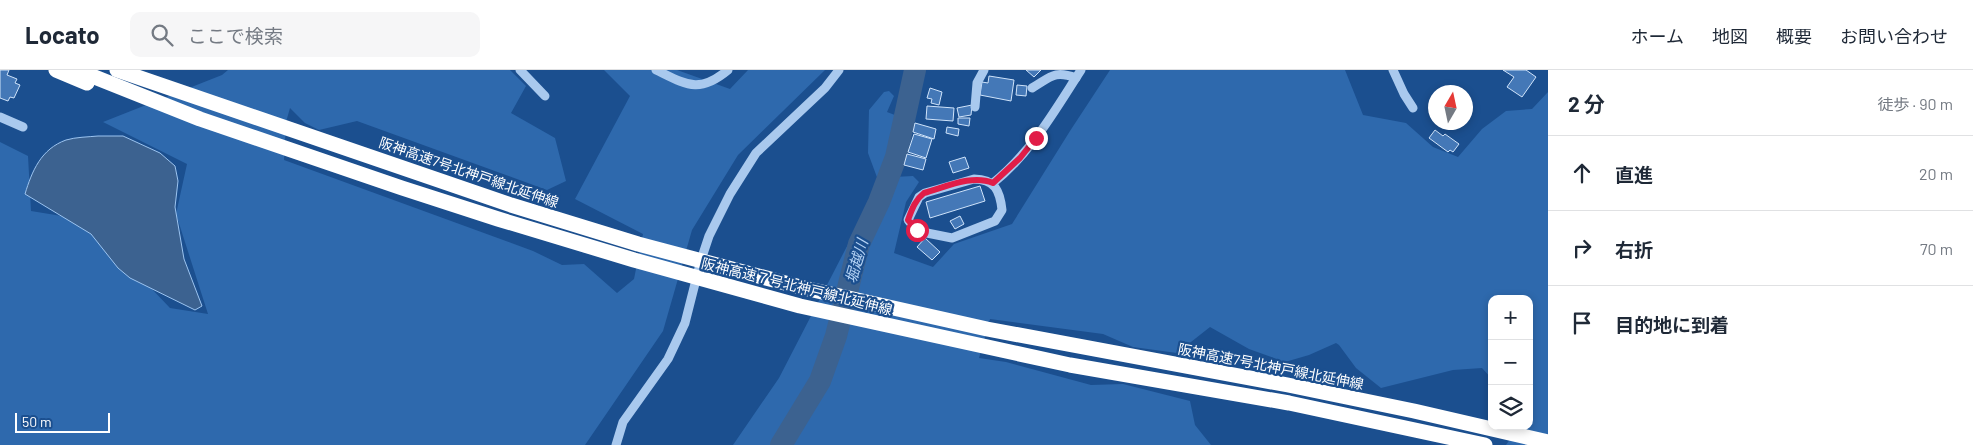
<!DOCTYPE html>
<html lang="ja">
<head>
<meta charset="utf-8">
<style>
  :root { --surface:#fff; --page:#f6f6f7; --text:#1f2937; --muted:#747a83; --line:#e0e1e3 }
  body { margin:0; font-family:Barlow,"Noto Sans JP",sans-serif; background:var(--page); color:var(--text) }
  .controls { position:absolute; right:15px; bottom:15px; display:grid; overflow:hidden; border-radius:10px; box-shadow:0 2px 8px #0003 }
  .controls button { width:45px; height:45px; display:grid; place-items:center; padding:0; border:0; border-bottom:1px solid var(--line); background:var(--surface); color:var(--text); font:25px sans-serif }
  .compass { position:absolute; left:1428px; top:15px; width:45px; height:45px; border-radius:50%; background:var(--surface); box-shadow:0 2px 8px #0003; rotate:9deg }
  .scale { position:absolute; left:15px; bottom:12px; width:95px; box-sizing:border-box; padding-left:5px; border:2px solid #fff; border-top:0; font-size:14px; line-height:18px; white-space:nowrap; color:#fff; -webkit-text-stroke:4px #1b4f8f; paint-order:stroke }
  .stop { position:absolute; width:15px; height:15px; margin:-11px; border:4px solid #e11d48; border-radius:50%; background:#fff }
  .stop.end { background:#e11d48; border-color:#fff; box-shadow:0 1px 5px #0008 }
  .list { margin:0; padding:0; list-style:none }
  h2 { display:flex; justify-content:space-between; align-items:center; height:65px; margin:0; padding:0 20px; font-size:21px }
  h2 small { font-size:16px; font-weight:400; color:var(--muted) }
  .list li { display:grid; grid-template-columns:32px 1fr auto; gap:15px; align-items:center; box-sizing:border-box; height:75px; padding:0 20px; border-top:1px solid var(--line) }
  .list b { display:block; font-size:19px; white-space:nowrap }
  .list em { font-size:16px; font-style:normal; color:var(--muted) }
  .icon { flex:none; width:28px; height:28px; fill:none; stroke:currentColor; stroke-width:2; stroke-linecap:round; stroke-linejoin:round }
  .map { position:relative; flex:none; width:1548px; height:375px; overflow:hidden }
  header { display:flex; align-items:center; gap:30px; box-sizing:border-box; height:70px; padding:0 25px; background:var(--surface); border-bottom:1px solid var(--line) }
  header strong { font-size:24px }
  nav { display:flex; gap:28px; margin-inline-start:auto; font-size:18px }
  .search { width:350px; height:45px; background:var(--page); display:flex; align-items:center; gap:12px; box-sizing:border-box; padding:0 18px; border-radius:10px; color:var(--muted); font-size:19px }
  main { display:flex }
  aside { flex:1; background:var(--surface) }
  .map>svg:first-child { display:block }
  .green { fill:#2e69ad }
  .water { fill:#3c6290; stroke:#9cc4f0 }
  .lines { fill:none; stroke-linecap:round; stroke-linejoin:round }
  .river { stroke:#3c6290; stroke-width:22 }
  .building { fill:#4478b7; stroke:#cfe3fa }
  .minor { stroke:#a9c9ee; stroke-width:9 }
  .highway { stroke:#fff; stroke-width:15 }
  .route { stroke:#e11d48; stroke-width:6 }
  .labels { text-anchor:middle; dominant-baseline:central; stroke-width:4.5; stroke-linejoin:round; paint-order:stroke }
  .street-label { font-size:14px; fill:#fff; stroke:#1b4f8f }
  .water-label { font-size:15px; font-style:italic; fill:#b5d3f5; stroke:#1b4f8f }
</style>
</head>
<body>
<header>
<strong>Locato</strong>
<div class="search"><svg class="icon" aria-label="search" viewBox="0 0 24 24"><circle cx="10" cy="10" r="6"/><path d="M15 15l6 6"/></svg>ここで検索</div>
<nav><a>ホーム</a><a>地図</a><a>概要</a><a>お問い合わせ</a></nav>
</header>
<main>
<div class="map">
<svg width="1548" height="375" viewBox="0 0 1548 375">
  <rect width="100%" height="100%" fill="#1b4f8f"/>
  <!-- green -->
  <g class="green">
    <path d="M228,0H510L526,16L511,43L555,68L566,111L547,120L357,51L319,60L305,53L290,38L286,52L284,90L533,181L562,195L584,194L617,223L634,209L643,164L575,129L630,26L604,0H677L730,19L748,0H825L738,85L692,160L663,261L585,375H0V72L28,86L31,141L86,150L170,238L208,244L176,144L187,94L103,52L222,5Z"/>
    <path d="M1110,0H1345L1363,45L1406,53L1433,77L1458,87L1482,59L1506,41L1532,39L1548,22V375H1506L1519,356H1529V229H1492V309L1482,298L1453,300L1381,318L1356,298L1339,275L1336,273L1309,285L1285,292L1249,279L1210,257L1177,283L1133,277L1103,264L990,249L979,288L1006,292L1091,315L1123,314L1190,331L1195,355L1211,375H733L779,308L860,151L878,110L868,83L869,40L884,22L889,21L894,26L887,42L900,47L894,107L913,106L919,112L906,132L894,183L933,197L954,174L1012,154L1070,61Z"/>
  </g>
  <!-- water -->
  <path class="water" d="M98,66H123L160,83L175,96L178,111L175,137L184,189L202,236L195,240L130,208L118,198L91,164L25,124C32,101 41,79 66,70C76,67 88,67 98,66Z"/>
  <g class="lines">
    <!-- river -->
    <path class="river" d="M781,375L820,311L836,266L859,174L879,132L896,87L915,0"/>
  </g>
  <!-- building -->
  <g class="building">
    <path d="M0,0H9L7,5L17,9L15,13L20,15L14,28L10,27L8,31L0,28Z"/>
    <path d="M1026,0H1041L1034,7Z"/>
    <path d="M1503,0H1526L1536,7L1522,27L1507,17L1514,7Z"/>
    <path d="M989,6L1014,10L1011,31L980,25L982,12L988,13Z"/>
    <path d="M1017,15L1027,16L1026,26L1016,25Z"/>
    <path d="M930,18L942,22L939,35L931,33L932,29L927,28Z"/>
    <path d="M972,35L971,45L959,47L957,38Z"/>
    <path d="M927,36L954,38L953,51L926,49Z"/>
    <path d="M958,48H970L969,56L958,54Z"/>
    <path d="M915,53L936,59L934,69L913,62Z"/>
    <path d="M947,57L959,59L958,66L946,63Z"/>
    <path d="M1435,60L1443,66L1445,64L1459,74L1453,82L1450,80L1448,82L1429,68Z"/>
    <path d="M914,64L932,69L926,88L908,82Z"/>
    <path d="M907,84L926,89L923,100L904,95Z"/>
    <path d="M965,87L969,98L953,103L949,92Z"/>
    <path d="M980,116L985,131L930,148L926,132Z"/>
    <path d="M960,146L964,154L955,159L950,151Z"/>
    <path d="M925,168L940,182L932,190L917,177Z"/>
  </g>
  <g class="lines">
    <!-- minor -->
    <g class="minor">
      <path d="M520,0L545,26"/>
      <path d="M656,0C687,15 699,24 728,0"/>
      <path d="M1393,0L1404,24L1413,38"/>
      <path d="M1032,18C1051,7 1054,0 1076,8"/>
      <path d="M975,37L977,13L984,0"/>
      <path d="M0,47L23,57"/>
      <path d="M974,109C995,109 1000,121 1002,140L995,151L952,168L917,161L908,150L919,127L925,123Z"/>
      <path d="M993,113C1031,83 1055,40 1081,0"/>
      <path d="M616,375L623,352L668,289L685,253L701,190L709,166L730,124L756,83L825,18L839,0"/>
    </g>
    <!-- highway -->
    <g class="highway">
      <path d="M56,0L87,13"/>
      <path d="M77,0L200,49L402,118L498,149L634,190L800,236L1070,295L1289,333L1485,375"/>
      <path d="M117,0L511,135L638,174L804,218L987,259L1288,315L1414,341L1548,372"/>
    </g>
  </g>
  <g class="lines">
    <!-- route -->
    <path class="route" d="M917,160L908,150C912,139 915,130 924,123C946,117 972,104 993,113L1020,88L1036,68"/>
  </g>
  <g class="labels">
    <!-- street labels -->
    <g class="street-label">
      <text transform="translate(469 102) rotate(19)">阪神高速7号北神戸線北延伸線</text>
      <text transform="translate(797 216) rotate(14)">阪神高速７号北神戸線北延伸線</text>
      <text transform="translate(1271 296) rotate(11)">阪神高速7号北神戸線北延伸線</text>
    </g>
    <!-- water labels -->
    <g class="water-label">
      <text transform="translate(856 191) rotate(-74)">堀越川</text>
    </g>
  </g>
</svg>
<div class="controls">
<button>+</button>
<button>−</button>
<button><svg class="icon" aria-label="layers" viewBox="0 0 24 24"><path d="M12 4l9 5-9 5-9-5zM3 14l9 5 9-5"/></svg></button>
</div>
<svg class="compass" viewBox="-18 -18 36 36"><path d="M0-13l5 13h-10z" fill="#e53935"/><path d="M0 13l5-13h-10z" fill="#747a83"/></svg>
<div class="scale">50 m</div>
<div class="stop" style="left:917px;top:160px"></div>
<div class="stop end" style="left:1036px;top:68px"></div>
</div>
<aside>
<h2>2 分<small>徒歩 · 90 m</small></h2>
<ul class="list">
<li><svg class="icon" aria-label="ahead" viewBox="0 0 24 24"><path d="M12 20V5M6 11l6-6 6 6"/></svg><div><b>直進</b></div><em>20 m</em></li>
<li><svg class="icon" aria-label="right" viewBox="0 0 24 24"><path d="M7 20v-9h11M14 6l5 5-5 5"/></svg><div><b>右折</b></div><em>70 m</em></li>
<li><svg class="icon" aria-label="arrive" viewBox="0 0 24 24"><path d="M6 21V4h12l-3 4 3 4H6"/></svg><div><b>目的地に到着</b></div></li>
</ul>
</aside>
</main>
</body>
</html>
